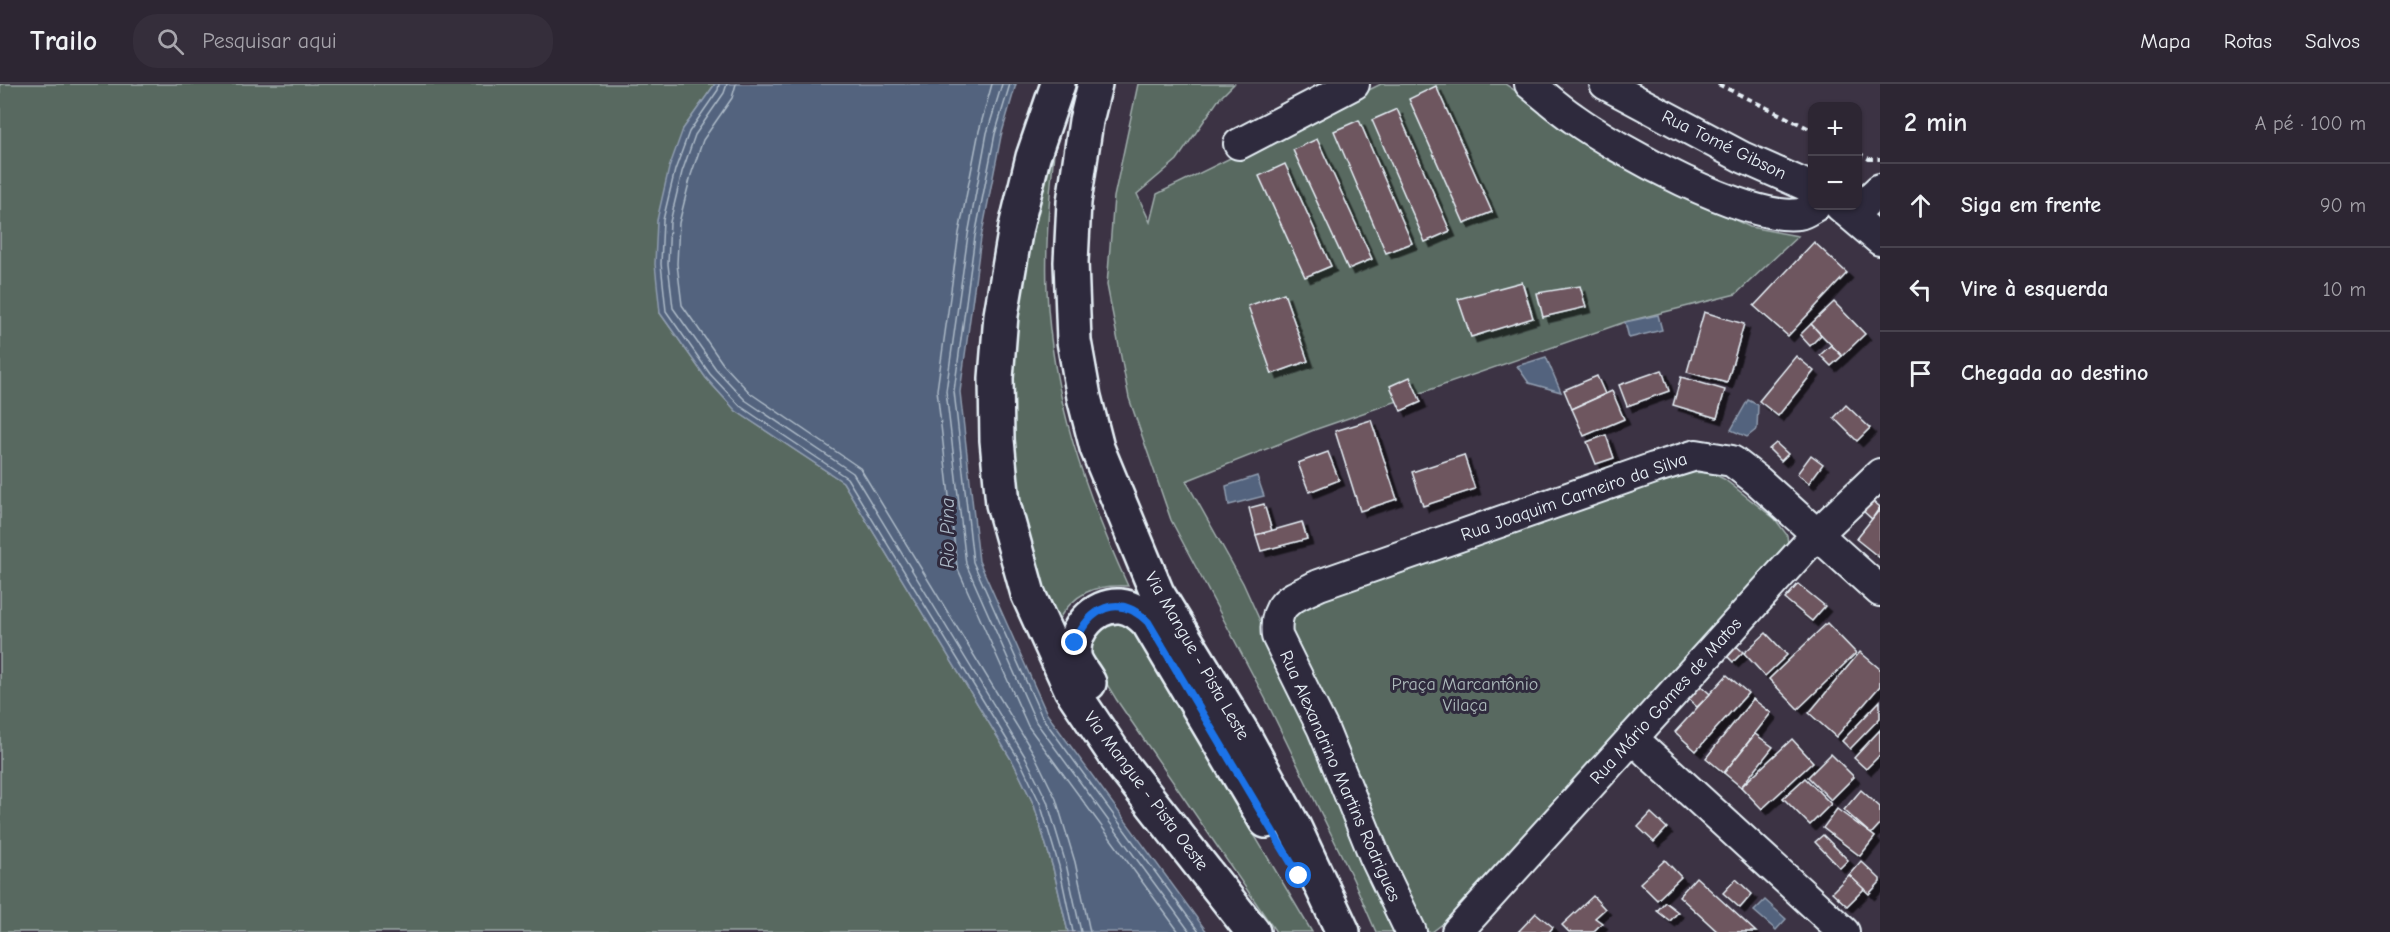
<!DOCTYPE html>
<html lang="pt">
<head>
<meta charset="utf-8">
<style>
  :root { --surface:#2d2633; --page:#352e3b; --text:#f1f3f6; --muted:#a7a5ac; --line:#48434e }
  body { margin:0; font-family:"Comic Neue",sans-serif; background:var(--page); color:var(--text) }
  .controls { position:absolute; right:18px; top:18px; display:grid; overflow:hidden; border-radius:12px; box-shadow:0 2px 4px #0004 }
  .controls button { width:54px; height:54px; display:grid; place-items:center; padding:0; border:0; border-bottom:2px solid var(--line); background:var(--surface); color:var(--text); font:30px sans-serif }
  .stop { position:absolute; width:18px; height:18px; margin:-14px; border:4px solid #1a73e8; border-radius:50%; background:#fff }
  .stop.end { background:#1a73e8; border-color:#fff; box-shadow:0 2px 6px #0008 }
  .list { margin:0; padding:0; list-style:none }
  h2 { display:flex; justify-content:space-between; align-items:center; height:78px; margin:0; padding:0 24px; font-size:26px }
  h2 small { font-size:20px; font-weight:400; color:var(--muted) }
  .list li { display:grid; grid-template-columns:39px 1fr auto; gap:18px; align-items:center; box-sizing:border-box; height:84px; padding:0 24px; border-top:2px solid var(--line) }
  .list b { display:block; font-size:22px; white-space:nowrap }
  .list em { font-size:20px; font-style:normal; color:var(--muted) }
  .icon { flex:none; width:33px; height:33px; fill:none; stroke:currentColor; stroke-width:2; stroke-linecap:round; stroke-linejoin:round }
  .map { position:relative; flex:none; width:1880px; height:848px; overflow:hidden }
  header { display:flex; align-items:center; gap:36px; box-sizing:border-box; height:84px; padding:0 30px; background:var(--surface); border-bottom:2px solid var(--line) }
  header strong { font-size:28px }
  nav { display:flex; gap:33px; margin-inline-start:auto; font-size:21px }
  .search { width:420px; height:54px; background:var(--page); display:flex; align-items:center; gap:15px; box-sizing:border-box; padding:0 21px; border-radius:24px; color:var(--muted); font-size:22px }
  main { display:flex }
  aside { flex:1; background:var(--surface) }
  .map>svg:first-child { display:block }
  .green { fill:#586961; stroke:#a0adac; stroke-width:1.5 }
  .water { fill:#53647e; stroke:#8f9caf; stroke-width:1.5 }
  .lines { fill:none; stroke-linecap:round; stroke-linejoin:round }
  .shore { stroke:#acb9c7; stroke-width:1.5 }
  .building { fill:#6e565f; stroke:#e8f1f8; stroke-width:1.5; filter:url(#shadow) }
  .minor-casing { stroke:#e8f1f8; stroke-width:34 }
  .major-casing { stroke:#e8f1f8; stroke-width:38 }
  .path { stroke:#e8f1f8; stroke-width:4; stroke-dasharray:6 4.5; stroke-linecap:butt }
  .minor { stroke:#2f2a3d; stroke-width:30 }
  .major { stroke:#2f2a3d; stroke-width:33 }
  .route { stroke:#1a73e8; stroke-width:8 }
  .labels { text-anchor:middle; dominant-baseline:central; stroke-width:6; stroke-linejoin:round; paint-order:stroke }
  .street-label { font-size:18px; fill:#e8f1f8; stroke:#2f2a3d }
  .park-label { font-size:18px; fill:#aebbbc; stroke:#2f2a3d }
  .water-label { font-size:20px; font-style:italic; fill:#acb9c7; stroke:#2f2a3d }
</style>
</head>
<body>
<header>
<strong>Trailo</strong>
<div class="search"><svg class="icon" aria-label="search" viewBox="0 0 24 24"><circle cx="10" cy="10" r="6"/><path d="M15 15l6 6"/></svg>Pesquisar aqui</div>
<nav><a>Mapa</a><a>Rotas</a><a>Salvos</a></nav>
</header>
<main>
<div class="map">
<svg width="1880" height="848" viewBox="0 0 1880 848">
  <defs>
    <filter id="shadow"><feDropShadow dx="5.5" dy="5.5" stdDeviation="0" flood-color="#0009"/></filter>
  </defs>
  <rect width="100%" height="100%" fill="#3c3344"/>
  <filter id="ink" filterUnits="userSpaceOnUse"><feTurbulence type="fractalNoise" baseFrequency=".0167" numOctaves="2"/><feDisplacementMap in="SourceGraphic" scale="12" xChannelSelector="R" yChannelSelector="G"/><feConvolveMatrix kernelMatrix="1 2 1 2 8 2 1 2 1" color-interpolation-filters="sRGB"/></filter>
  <g filter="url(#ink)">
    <!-- green -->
    <g class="green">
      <path d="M0,0H715L683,45L660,229L706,294L736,327L843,398L1014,680L1034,721L1053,784L1068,848H0Z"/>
      <path d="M1138,0H1234L1219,15L1177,76L1137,110L1150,138L1157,110L1381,0H1505L1644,93L1750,143L1798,152L1736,210L1625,238L1314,346L1186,397L1243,499L1344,723L1403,848H1376L1353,795L1265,614L1171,436L1129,314L1107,201L1114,113Z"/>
      <path d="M1054,69C1049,115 1045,160 1047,206C1051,311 1085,408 1128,502C1094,500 1074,509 1056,539C1035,486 1021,433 1013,376C1011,363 1012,349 1012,335C1011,245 1029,155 1054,69Z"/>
      <path d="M1683,388L1711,389L1724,395L1775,435L1787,451L1788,460L1449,835L1432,848H1416L1286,550L1292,521Z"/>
      <path d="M1118,540L1127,542L1136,552L1312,848H1276L1116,615C1101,589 1068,550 1118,540Z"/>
    </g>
    <!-- water -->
    <g class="water">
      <path d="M715,0H1016L1001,52L981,154L960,308L979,477L1047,630L1207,848H1068L1053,784L1034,721L1014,680L843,398L736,327L706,294L660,229L655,180L657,136L669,84L683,45Z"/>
      <path d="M1658,231L1662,246L1629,254L1625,238Z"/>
      <path d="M1546,273L1561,308L1529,299L1517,282Z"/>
      <path d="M1748,316L1758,321L1757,345L1747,353L1731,346Z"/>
      <path d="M1257,392L1264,412L1229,421L1226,402Z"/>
      <path d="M1765,816L1786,835L1776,846L1754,827Z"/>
    </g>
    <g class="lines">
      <!-- shore -->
      <g class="shore">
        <path d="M719,0L718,6L689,48L675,86L663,136L661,180L666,227L710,290L740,322L847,394L1020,677L1040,719L1059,782L1073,848"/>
        <path d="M727,0L724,9L695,51L682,88L670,138L668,180L673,224L716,285L745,316L853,389L1026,674L1047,717L1066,780L1081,848"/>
        <path d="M736,0L732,14L703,56L691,91L679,139L677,180L682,221L723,280L750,309L860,384L1034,670L1056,715L1075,778L1090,848"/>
        <path d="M992,0L979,47L959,149L937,306L957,483L1028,642L1179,848"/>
        <path d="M1002,0L987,49L968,151L946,307L966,480L1036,638L1190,848"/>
        <path d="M1010,0L995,50L975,152L954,307L973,478L1042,633L1199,848"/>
      </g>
    </g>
    <!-- building -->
    <g class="building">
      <path d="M1436,2L1492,128L1464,139L1409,15Z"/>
      <path d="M1397,25L1450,147L1425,158L1372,36Z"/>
      <path d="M1359,36L1412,159L1386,169L1334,47Z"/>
      <path d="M1317,55L1372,175L1348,185L1293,66Z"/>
      <path d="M1285,80L1331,182L1305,193L1259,92Z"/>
      <path d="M1814,158L1847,189L1788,252L1754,222Z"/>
      <path d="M1522,198L1533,234L1471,253L1458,215Z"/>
      <path d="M1580,202L1586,223L1543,233L1537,209Z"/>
      <path d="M1284,209L1308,277L1272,290L1248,222Z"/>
      <path d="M1834,218L1865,250L1842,272L1811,240Z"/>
      <path d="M1704,228L1744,240L1727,299L1687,288Z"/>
      <path d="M1811,240L1821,251L1810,262L1800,251Z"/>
      <path d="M1831,261L1842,272L1831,282L1820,271Z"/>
      <path d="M1796,272L1814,287L1778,332L1759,317Z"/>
      <path d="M1662,286L1669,307L1627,322L1619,301Z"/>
      <path d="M1597,292L1605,310L1572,325L1564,306Z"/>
      <path d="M1410,293L1421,318L1401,327L1390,302Z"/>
      <path d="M1681,293L1725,306L1717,334L1673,321Z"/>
      <path d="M1612,307L1624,335L1584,352L1572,325Z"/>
      <path d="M1846,321L1870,344L1857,357L1834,334Z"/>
      <path d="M1371,336L1397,415L1360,427L1335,347Z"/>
      <path d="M1606,351L1614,374L1596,380L1587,358Z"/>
      <path d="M1776,359L1788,370L1781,377L1769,365Z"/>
      <path d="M1328,368L1339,396L1309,408L1298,379Z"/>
      <path d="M1464,371L1475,405L1423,422L1412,388Z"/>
      <path d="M1811,371L1823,380L1809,399L1797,390Z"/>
      <path d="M1872,416L1880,423L1872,435L1863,427Z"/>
      <path d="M1264,420L1272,447L1256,451L1249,424Z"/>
      <path d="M1880,425V474L1856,455Z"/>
      <path d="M1302,438L1307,455L1261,467L1256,451Z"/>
      <path d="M1798,500L1825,522L1812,537L1785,515Z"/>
      <path d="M1827,539L1856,569L1798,625L1769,595Z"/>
      <path d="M1766,549L1787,571L1765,592L1744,569Z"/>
      <path d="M1734,560L1743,568L1733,578L1724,569Z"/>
      <path d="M1860,568L1880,585V602L1836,653L1809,629Z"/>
      <path d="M1727,591L1748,609L1696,667L1675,648Z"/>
      <path d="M1698,599L1710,610L1697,623L1686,613Z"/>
      <path d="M1753,615L1771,629L1724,689L1706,674Z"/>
      <path d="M1880,617V634L1850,665L1842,657Z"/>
      <path d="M1880,646V671L1866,685L1854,674Z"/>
      <path d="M1755,650L1773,663L1741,703L1724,689Z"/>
      <path d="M1792,655L1813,678L1762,725L1741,703Z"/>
      <path d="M1831,670L1854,693L1831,716L1808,693Z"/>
      <path d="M1805,694L1831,720L1810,741L1783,714Z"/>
      <path d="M1861,706L1880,723V740L1871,750L1844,726Z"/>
      <path d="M1837,725L1875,753L1860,772L1823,744Z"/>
      <path d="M1651,729L1667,744L1654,758L1638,743Z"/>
      <path d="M1823,751L1848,776L1840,784L1815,758Z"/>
      <path d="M1665,776L1681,793L1657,816L1640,799Z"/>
      <path d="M1861,777L1880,795V798L1869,810L1849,791Z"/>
      <path d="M1849,791L1864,805L1847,822L1832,808Z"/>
      <path d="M1696,793L1756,848H1718L1679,812Z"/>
      <path d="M1736,795L1752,810L1740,824L1723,809Z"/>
      <path d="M1593,812L1605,825L1595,834L1602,839L1593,848H1569L1562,841Z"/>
      <path d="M1665,818L1678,828L1670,837L1657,827Z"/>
      <path d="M1536,829L1553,843L1549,848H1518Z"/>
    </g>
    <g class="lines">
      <defs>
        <g id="minor">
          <path d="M1530,0C1544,11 1558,24 1573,34C1616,65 1748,138 1799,130C1805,129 1811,124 1815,122"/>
          <path d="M1605,0L1742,73L1812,104"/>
          <path d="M1239,60L1354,0"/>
          <path d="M1840,122L1880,156"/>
          <path d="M1853,130L1880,105"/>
          <path d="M1632,654L1844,848"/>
          <path d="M1411,848L1375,773L1323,645L1277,552C1273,517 1293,514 1319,501L1654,384L1696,371L1732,377L1758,397L1880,507"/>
          <path d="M1457,848L1816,451L1880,390"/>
        </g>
        <g id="major">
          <path d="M1058,0L1033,73L1016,143L1001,231L996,294L997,356L1003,420L1028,510L1071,605L1122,681L1253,848"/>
          <path d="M1095,0L1086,37L1074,118L1071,178L1074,257L1084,313L1097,364L1157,509L1243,650L1294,743L1343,848"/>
          <path d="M1089,599C1085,591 1075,580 1074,571C1072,546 1095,520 1120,522C1132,523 1140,530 1148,538L1266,737"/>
        </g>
      </defs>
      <!-- minor casing -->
      <use href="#minor" class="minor-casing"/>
      <!-- major casing -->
      <use href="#major" class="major-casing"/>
      <!-- path -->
      <g class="path">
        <path d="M1718,0L1812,46"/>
        <path d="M1858,69L1869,75H1880"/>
      </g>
      <!-- minor -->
      <use href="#minor" class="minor"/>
      <!-- major -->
      <use href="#major" class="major"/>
    </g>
  </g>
  <g class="lines" filter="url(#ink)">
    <!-- route -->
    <path class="route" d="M1075,559C1089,524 1118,508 1148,538L1299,792"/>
  </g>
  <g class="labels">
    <!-- street labels -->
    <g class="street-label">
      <text transform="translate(1724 61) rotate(26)">Rua Tomé Gibson</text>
      <text transform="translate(1574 413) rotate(-19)">Rua Joaquim Carneiro da Silva</text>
      <text transform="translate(1197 572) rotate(60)">Via Mangue - Pista Leste</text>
      <text transform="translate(1666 617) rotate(-48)">Rua Mário Gomes de Matos</text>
      <text transform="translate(1340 692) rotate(66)">Rua Alexandrino Martins Rodrigues</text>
      <text transform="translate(1146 707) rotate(53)">Via Mangue - Pista Oeste</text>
    </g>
    <!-- park labels -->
    <g class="park-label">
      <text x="1465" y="600">Praça Marcantônio<tspan x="1465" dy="21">Vilaça</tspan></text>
    </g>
    <!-- water labels -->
    <g class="water-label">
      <text transform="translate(947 449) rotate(-90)">Rio Pina</text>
    </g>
  </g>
</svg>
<div class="controls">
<button>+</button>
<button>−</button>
</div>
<div class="stop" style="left:1299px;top:792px"></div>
<div class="stop end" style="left:1075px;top:559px"></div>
</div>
<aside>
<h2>2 min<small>A pé · 100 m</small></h2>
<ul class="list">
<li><svg class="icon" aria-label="ahead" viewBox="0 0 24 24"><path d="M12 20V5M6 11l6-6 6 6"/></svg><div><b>Siga em frente</b></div><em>90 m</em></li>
<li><svg class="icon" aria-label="left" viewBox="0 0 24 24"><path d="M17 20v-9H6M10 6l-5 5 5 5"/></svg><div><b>Vire à esquerda</b></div><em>10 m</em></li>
<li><svg class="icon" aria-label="arrive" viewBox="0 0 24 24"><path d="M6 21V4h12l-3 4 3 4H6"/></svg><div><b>Chegada ao destino</b></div></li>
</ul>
</aside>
</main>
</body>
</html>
